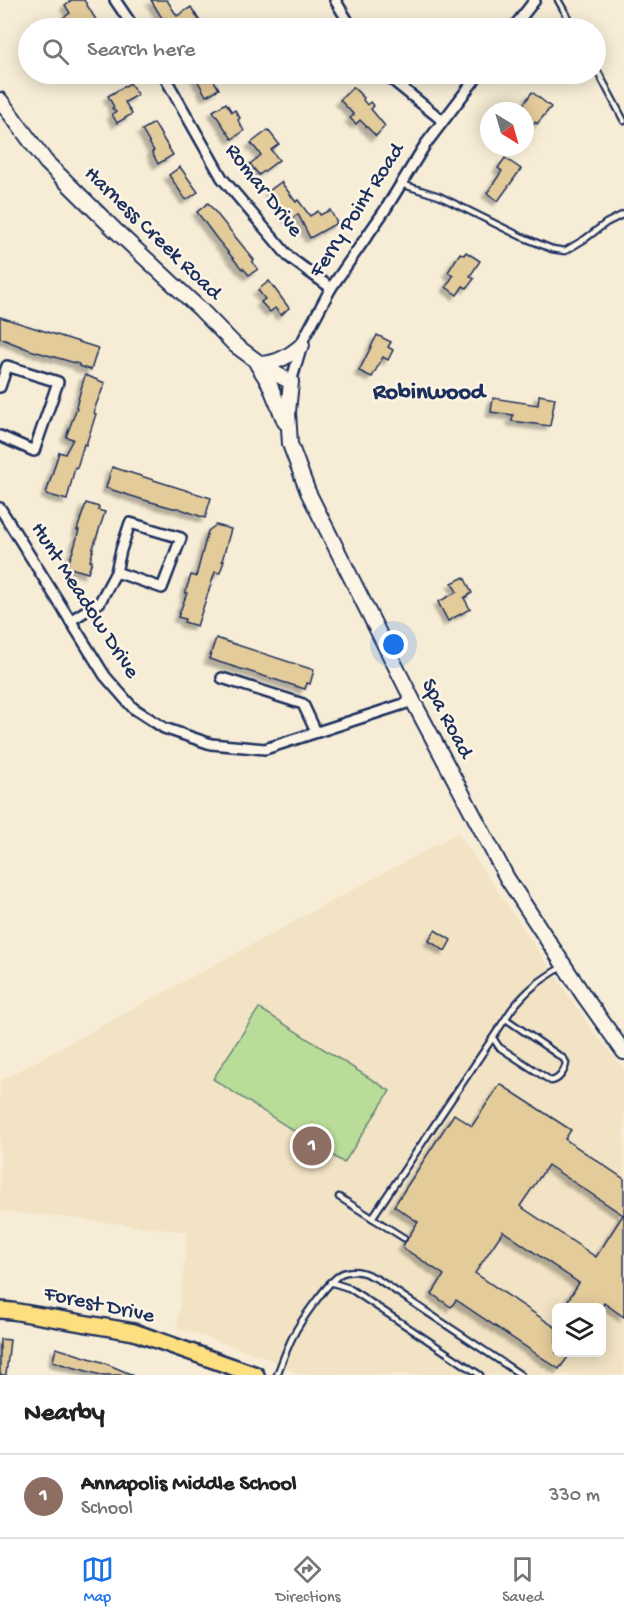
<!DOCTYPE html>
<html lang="en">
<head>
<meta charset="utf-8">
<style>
  :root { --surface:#fff; --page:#f6f6f6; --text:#222; --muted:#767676; --line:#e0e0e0; --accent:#1a73e8 }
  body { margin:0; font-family:"Gochi Hand",sans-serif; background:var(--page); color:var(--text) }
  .controls { position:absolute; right:18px; bottom:18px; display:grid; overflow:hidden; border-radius:9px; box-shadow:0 3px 15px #0003 }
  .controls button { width:54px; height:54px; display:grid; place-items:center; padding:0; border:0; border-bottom:2px solid var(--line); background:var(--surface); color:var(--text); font:30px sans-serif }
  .compass { position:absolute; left:480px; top:102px; width:54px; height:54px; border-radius:50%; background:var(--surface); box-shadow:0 3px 15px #0003; rotate:143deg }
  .you { position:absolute; left:394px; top:645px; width:21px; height:21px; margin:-15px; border:4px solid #fff; border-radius:50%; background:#1a73e8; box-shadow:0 0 0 9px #1a73e833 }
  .badge { display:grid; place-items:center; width:39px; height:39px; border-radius:50%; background:var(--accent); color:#fff; font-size:20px; font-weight:700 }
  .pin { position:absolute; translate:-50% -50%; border:3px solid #fff; box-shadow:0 2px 6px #0006 }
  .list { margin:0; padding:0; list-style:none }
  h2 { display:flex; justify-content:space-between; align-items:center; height:78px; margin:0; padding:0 24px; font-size:26px }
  h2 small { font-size:20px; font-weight:400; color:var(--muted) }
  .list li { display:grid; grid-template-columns:39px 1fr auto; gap:18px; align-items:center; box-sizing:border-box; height:84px; padding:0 24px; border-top:2px solid var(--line) }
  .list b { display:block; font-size:22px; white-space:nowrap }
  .list p { margin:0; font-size:20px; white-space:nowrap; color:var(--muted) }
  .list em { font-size:20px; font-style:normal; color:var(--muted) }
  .icon { flex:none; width:33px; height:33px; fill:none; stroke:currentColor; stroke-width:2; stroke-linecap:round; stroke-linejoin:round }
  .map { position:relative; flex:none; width:624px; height:1375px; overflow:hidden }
  .search { position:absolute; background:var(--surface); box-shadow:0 3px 15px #0003; left:18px; right:18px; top:18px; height:66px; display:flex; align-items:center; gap:15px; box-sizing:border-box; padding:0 21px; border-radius:33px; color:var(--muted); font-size:22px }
  .sheet { height:162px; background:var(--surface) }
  nav { display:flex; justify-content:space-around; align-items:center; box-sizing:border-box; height:84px; border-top:2px solid var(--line); background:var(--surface); font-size:16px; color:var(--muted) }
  nav a { display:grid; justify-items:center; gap:3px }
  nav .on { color:var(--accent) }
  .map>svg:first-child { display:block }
  .built { fill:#f1e3c4; fill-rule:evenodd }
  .green { fill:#b9dd98; stroke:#6a867b; stroke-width:1.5 }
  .building { fill:#e4cb9a; stroke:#1b2f5e; stroke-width:1.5; fill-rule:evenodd; filter:url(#shadow) }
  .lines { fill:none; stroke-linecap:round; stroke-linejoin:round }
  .lane-casing { stroke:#1b2f5e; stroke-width:9 }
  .street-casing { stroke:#1b2f5e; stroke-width:14 }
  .secondary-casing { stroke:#1b2f5e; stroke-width:18 }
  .primary-casing { stroke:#1b2f5e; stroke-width:20 }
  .lane { stroke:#fcf5e5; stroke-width:4.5 }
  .street { stroke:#fcf5e5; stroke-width:9 }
  .secondary { stroke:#fcf5e5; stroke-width:14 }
  .primary { stroke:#fedf80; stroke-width:15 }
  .labels { text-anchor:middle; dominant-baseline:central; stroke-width:5; stroke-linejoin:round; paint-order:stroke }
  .street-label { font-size:22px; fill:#1b2f5e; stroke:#fcf5e5 }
  .neighbourhood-label { font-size:24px; font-weight:bold; fill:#1b2f5e; stroke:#fcf5e5 }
</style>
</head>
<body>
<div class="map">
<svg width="624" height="1375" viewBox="0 0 624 1375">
  <defs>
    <filter id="shadow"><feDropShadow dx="-4.5" dy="4.5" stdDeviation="1.5" flood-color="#0004"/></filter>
  </defs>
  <rect width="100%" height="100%" fill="#f7edd6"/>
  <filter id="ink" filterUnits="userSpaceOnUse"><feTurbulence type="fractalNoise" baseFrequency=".0167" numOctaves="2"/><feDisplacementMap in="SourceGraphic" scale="12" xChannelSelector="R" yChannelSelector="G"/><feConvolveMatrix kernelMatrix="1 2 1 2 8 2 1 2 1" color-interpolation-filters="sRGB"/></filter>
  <g filter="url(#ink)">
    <!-- built -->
    <path class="built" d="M458,833L595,1034L624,1068V1375H301L262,1356L177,1328L188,1232L62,1217L0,1211V1081ZM556,1308H602V1352H556Z"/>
    <!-- green -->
    <path class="green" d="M259,1008L390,1091L344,1163L213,1079Z"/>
    <!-- building -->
    <g class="building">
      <path d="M72,0H84L101,28H69L63,18L70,13L65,5Z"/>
      <path d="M151,0H167L177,16L191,7L204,28H158L165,23Z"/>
      <path d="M194,74H210L219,89L206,96Z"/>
      <path d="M130,83L138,95L125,102L132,114L117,123L112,114L116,112L112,108L114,107L108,96Z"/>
      <path d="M353,87L364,98L363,100L367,105L370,102L374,106L371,109L385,126L376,136L360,120L356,124L350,118L354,115L340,100Z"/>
      <path d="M532,92L551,107L537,124L535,122L532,126L525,121V111H519Z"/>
      <path d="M226,103L232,112L235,110L240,118L238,120L244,131L232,139L213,111Z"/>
      <path d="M154,123L173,155L158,164L152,152L154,151L142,130Z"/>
      <path d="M268,130L279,144L271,150L279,160L259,175L250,164L261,155L251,143Z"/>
      <path d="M505,158L521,169L498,201L487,193L502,171L498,168Z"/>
      <path d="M180,167L198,192L186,200L169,175Z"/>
      <path d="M281,182L296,202L298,200L310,216L318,211L320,215L330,210L337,223L310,238L298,214L290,220L269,191Z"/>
      <path d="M208,203L254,260L252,262L258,269L249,275L243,268L242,269L217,239L197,212Z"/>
      <path d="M466,252L480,261L470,276L474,279L467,288L463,286L457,295L446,287L453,276L448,272L460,253L464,255Z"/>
      <path d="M269,281L289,308L281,315L275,308L270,312L261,302L265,299L258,290Z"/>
      <path d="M0,317L98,348L91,370L79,366V364L30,350L0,338Z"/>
      <path d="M377,335L391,342L388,347L393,350L388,360L383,357L372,377L359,371Z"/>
      <path d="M85,375L105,383L96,405L94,413L96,414L86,445L84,444L77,468L75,467L67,500L46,494L59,452L65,454L73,439L66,437L77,408L76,407Z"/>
      <path d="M539,395L555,398L550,426L512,421L513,415L491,412L493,398L538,405Z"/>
      <path d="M112,467L211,498L205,518L178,508H173L144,500L106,488Z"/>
      <path d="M86,503L99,507L98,510L105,512L92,551H93L90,561H92L88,573L67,567L75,545L79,530H77Z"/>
      <path d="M216,525L231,529L222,561H224L220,573L215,572L197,626L184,622L185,619L178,617L187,593H185L191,575L196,577L208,531Z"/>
      <path d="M464,577L472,593L464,598L470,609L448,621L438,602L457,592L452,583Z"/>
      <path d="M216,638L314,670L310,684L307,683L305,689L209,659Z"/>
      <path d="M435,930L451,940L445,951L429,941Z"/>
      <path d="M500,1084L571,1130L565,1139L624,1179V1317L604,1303L601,1308H563L579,1283L503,1231L475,1273L556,1328V1353H571L559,1369L456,1300L451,1307L432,1294L444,1275L402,1247L418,1222L394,1206L454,1114L472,1126ZM548,1165L623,1215L596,1257L520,1206Z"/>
      <path d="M0,1339L10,1340L6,1375H0Z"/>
      <path d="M56,1348L102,1362L133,1375H101L61,1364L53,1361Z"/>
    </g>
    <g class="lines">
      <defs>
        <g id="lane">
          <path d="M558,0L574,28"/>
          <path d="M596,68L624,121"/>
          <path d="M401,184L439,196L520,236L552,249L565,251L585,239L606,223L624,214"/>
          <path d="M493,1038L499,1047L551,1081C559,1080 565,1071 566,1063L564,1059L506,1019"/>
          <path d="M339,1197L404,1238"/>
          <path d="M372,1218L512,1009C528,989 540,980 562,967"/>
          <path d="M330,1282L349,1288L480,1375"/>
          <path d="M277,1375C282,1362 287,1348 293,1336C300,1322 330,1278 343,1273C356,1268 368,1274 379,1280L521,1375"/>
        </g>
        <g id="street">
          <path d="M115,0L134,28"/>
          <path d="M335,0L352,28"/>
          <path d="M513,28L535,0"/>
          <path d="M163,74L222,178L289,257L331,288"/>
          <path d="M385,74L443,121"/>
          <path d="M291,382L304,338L331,288L385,210L425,145L479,74"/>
          <path d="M0,387L7,366L58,382L34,451L0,436"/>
          <path d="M0,508L105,676L133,708L164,728L211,744L265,749L413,701"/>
          <path d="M70,621L100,602L116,572L162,588L181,538L130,523L121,550L116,572"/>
          <path d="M222,678L303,704L316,732"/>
        </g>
        <g id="secondary">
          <path d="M0,100L46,162L114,229L201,310L235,345L269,370L291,382L288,412L290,444L308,492L413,701L507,878L584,996L624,1052"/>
          <path d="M257,364L269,383L285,422"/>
          <path d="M261,364C278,363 289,356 302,345"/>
        </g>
        <path id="primary" d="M0,1310L12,1311L134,1332L256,1375"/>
      </defs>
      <!-- lane casing -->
      <use href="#lane" class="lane-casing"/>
      <!-- street casing -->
      <use href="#street" class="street-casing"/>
      <!-- secondary casing -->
      <use href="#secondary" class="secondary-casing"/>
      <!-- primary casing -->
      <use href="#primary" class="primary-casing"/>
      <!-- lane -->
      <use href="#lane" class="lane"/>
      <!-- street -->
      <use href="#street" class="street"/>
      <!-- secondary -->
      <use href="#secondary" class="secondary"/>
      <!-- primary -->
      <use href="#primary" class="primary"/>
    </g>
  </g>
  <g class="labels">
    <!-- street labels -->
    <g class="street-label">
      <text transform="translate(263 191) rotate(52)">Romar Drive</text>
      <text transform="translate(358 211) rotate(-57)">Ferry Point Road</text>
      <text transform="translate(152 234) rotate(44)">Harness Creek Road</text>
      <text transform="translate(84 601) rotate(57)">Hunt Meadow Drive</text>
      <text transform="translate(446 719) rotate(62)">Spa Road</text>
      <text transform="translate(99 1306) rotate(12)">Forest Drive</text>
    </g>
    <!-- neighbourhood labels -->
    <g class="neighbourhood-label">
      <text x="429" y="393">Robinwood</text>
    </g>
  </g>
</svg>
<div class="controls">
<button><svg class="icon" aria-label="layers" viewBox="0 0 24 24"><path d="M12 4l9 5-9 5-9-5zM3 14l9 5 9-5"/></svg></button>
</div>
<svg class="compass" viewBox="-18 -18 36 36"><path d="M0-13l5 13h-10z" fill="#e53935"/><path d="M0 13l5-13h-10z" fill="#767676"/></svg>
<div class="you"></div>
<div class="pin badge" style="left:312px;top:1146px;background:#8d6e63">1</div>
<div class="search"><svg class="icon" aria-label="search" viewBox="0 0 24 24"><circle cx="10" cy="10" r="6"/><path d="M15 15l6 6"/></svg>Search here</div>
</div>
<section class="sheet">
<h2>Nearby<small></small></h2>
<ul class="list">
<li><span class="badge" style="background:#8d6e63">1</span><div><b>Annapolis Middle School</b><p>School</p></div><em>330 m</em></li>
</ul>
</section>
<nav>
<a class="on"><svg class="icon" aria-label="map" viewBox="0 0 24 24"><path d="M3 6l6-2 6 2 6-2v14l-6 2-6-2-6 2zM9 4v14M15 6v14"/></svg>Map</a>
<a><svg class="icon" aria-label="directions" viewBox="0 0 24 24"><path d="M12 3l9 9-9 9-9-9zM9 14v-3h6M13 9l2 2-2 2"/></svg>Directions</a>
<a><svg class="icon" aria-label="saved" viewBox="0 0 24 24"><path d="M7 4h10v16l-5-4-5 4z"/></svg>Saved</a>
</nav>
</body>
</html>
